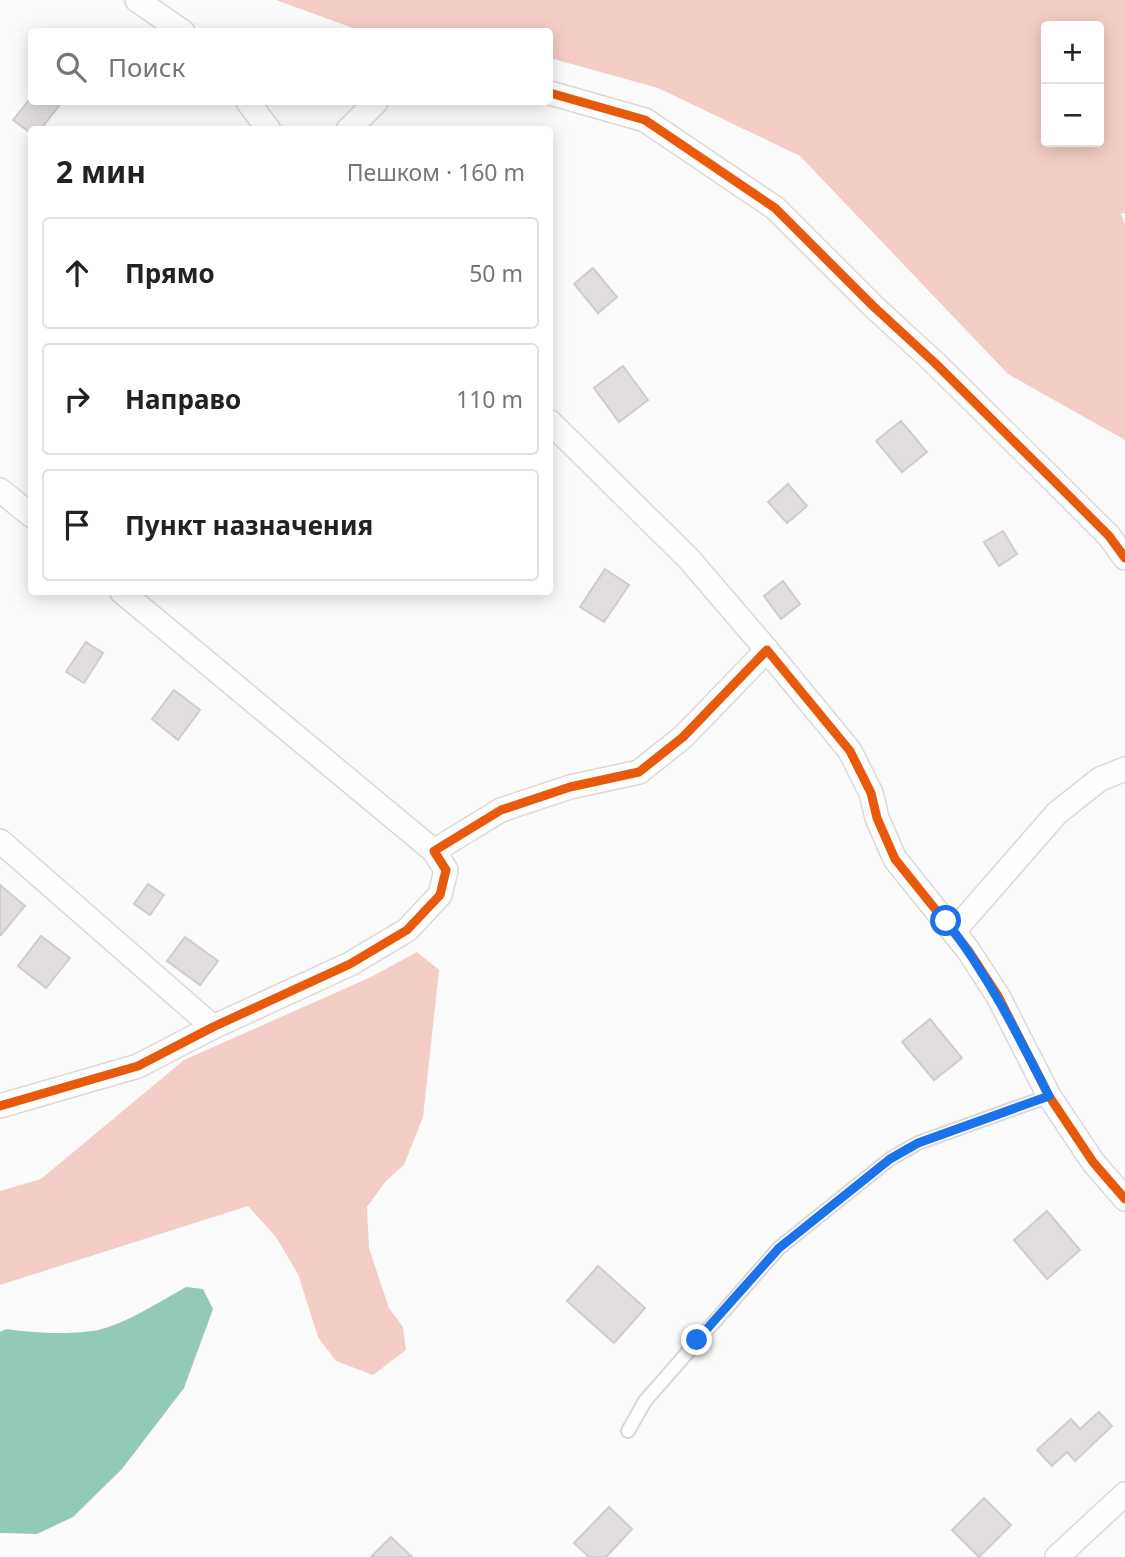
<!DOCTYPE html>
<html lang="ru">
<head>
<meta charset="utf-8">
<style>
  :root { --surface:#fff; --page:#f2f2f2; --text:#222; --muted:#767676; --line:#e0e0e0 }
  body { margin:0; font-family:"Noto Sans",sans-serif; background:var(--page); color:var(--text) }
  .controls { position:absolute; right:21px; top:21px; display:grid; overflow:hidden; border-radius:7px; box-shadow:0 4px 18px #0003 }
  .controls button { width:63px; height:63px; display:grid; place-items:center; padding:0; border:0; border-bottom:2px solid var(--line); background:var(--surface); color:var(--text); font:35px sans-serif }
  .stop { position:absolute; width:21px; height:21px; margin:-16px; border:5px solid #1a73e8; border-radius:50%; background:#fff }
  .stop.end { background:#1a73e8; border-color:#fff; box-shadow:0 2px 7px #0008 }
  .list { margin:0; padding:0; list-style:none }
  h2 { display:flex; justify-content:space-between; align-items:center; height:91px; margin:0; padding:0 28px; font-size:30px }
  h2 small { font-size:23px; font-weight:400; color:var(--muted) }
  .list li { display:grid; grid-template-columns:46px 1fr auto; gap:21px; align-items:center; box-sizing:border-box; height:112px; margin:0 14px 14px; padding:0 14px; border:2px solid var(--line); border-radius:7px }
  .list b { display:block; font-size:26px; white-space:nowrap }
  .list em { font-size:23px; font-style:normal; color:var(--muted) }
  .icon { flex:none; width:38px; height:38px; fill:none; stroke:currentColor; stroke-width:2; stroke-linecap:round; stroke-linejoin:round }
  .map { position:relative; flex:none; width:1125px; height:1557px; overflow:hidden }
  .search { position:absolute; background:var(--surface); box-shadow:0 4px 18px #0003; left:28px; top:28px; width:525px; height:77px; display:flex; align-items:center; gap:18px; box-sizing:border-box; padding:0 24px; border-radius:7px; color:var(--muted); font-size:26px }
  .panel { position:absolute; background:var(--surface); box-shadow:0 4px 18px #0003; left:28px; top:126px; width:525px; height:469px; border-radius:7px }
  .map>svg:first-child { display:block }
  .forest { fill:#f4cdc6; fill-rule:evenodd }
  .water { fill:#93c9b7 }
  .building { fill:#e1dedd; stroke:#cfcccc; stroke-width:2 }
  .lines { fill:none; stroke-linecap:round; stroke-linejoin:round }
  .lane-casing { stroke:#dbd8d8; stroke-width:16 }
  .street-casing { stroke:#dbd8d8; stroke-width:26 }
  .lane { stroke:#fffefe; stroke-width:12 }
  .street { stroke:#fffefe; stroke-width:23 }
  .cycleway-casing { stroke:#fff; stroke-width:13 }
  .cycleway { stroke:#e8590c; stroke-width:9 }
  .route { stroke:#1a73e8; stroke-width:9 }
</style>
</head>
<body>
<div class="map">
<svg width="1125" height="1557" viewBox="0 0 1125 1557">
  <rect width="100%" height="100%" fill="#fcfbfb"/>
  <!-- forest -->
  <g class="forest">
    <path d="M276,0H1125V213L1121,214L1125,225V440L1008,374L800,156L658,88L550,58V32L361,31ZM1046,26H1099V142H1046Z"/>
    <path d="M417,952L439,970L423,1117L404,1165L386,1181L367,1207L369,1248L389,1308L403,1327L406,1350L373,1375L336,1361L318,1337L298,1274L276,1237L248,1206L0,1285V1191L41,1179L184,1060L371,977Z"/>
  </g>
  <!-- water -->
  <path class="water" d="M186,1287L203,1289L213,1309L184,1388L122,1469L73,1517L37,1534L0,1533V1332L6,1329C30,1333 75,1335 98,1330C123,1325 163,1300 186,1287Z"/>
  <!-- building -->
  <g class="building">
    <path d="M32,96V102H62L40,130H32V134L13,120Z"/>
    <path d="M593,268L617,297L598,313L574,284Z"/>
    <path d="M623,366L648,400L619,422L594,388Z"/>
    <path d="M901,421L927,452L902,472L876,441Z"/>
    <path d="M788,484L807,506L787,523L768,502Z"/>
    <path d="M1003,531L1017,554L999,566L984,542Z"/>
    <path d="M605,569L629,585L604,622L580,607Z"/>
    <path d="M783,581L800,604L781,619L764,596Z"/>
    <path d="M86,642L103,653L84,683L66,672Z"/>
    <path d="M174,690L200,710L178,740L152,719Z"/>
    <path d="M148,884L164,895L150,915L134,904Z"/>
    <path d="M0,885L25,906L1,935H0Z"/>
    <path d="M41,936L70,958L46,988L18,966Z"/>
    <path d="M185,937L218,961L200,985L167,961Z"/>
    <path d="M930,1019L962,1058L934,1080L902,1042Z"/>
    <path d="M1047,1211L1080,1250L1047,1279L1014,1240Z"/>
    <path d="M598,1266L645,1308L614,1343L567,1301Z"/>
    <path d="M1099,1412L1112,1426L1075,1461L1067,1452L1052,1466L1037,1450L1071,1419L1080,1429Z"/>
    <path d="M984,1498L1011,1525L979,1557L952,1530Z"/>
    <path d="M609,1507L632,1529L606,1557H589L574,1543Z"/>
    <path d="M391,1537L412,1557H371Z"/>
  </g>
  <g class="lines">
    <defs>
      <path id="lane" d="M628,1431L645,1401L779,1248L890,1159L918,1143L1049,1096"/>
      <g id="street">
        <path d="M137,0L183,32"/>
        <path d="M550,93L645,120L775,208L873,306L936,364L1052,479L1109,536L1125,558"/>
        <path d="M248,102L269,130"/>
        <path d="M348,130L376,102"/>
        <path d="M550,422L689,559L767,650"/>
        <path d="M0,490L32,516"/>
        <path d="M122,592L434,851"/>
        <path d="M0,841L213,1027"/>
        <path d="M954,931L1057,813L1100,779L1125,769"/>
        <path d="M0,1106L138,1066L213,1027L350,964L407,930L440,895L446,870L434,851L501,810L570,787L639,772L683,737L767,650L850,751L871,793L877,818L895,859L968,950L998,996L1049,1096L1093,1162L1125,1199"/>
        <path d="M1057,1557L1125,1494"/>
      </g>
    </defs>
    <!-- lane casing -->
    <use href="#lane" class="lane-casing"/>
    <!-- street casing -->
    <use href="#street" class="street-casing"/>
    <!-- lane -->
    <use href="#lane" class="lane"/>
    <!-- street -->
    <use href="#street" class="street"/>
    <defs>
      <g id="cycleway">
        <path d="M550,93L645,120L775,208L873,306L936,364L1052,479L1109,536L1125,558"/>
        <path d="M0,1106L138,1066L213,1027L350,964L407,930L440,895L446,870L434,851L501,810L570,787L639,772L683,737L767,650L850,751L871,793L877,818L895,859L968,950L998,996L1049,1096L1093,1162L1125,1199"/>
      </g>
    </defs>
    <!-- cycleway casing -->
    <use href="#cycleway" class="cycleway-casing"/>
    <!-- cycleway -->
    <use href="#cycleway" class="cycleway"/>
  </g>
  <g class="lines">
    <!-- route -->
    <path class="route" d="M697,1340L779,1248L890,1159L918,1143L1049,1096C1018,1035 988,975 946,921"/>
  </g>
</svg>
<div class="controls">
<button>+</button>
<button>−</button>
</div>
<div class="stop" style="left:946px;top:921px"></div>
<div class="stop end" style="left:697px;top:1340px"></div>
<div class="search"><svg class="icon" aria-label="search" viewBox="0 0 24 24"><circle cx="10" cy="10" r="6"/><path d="M15 15l6 6"/></svg>Поиск</div>
<section class="panel">
<h2>2 мин<small>Пешком · 160 m</small></h2>
<ul class="list">
<li><svg class="icon" aria-label="ahead" viewBox="0 0 24 24"><path d="M12 20V5M6 11l6-6 6 6"/></svg><div><b>Прямо</b></div><em>50 m</em></li>
<li><svg class="icon" aria-label="right" viewBox="0 0 24 24"><path d="M7 20v-9h11M14 6l5 5-5 5"/></svg><div><b>Направо</b></div><em>110 m</em></li>
<li><svg class="icon" aria-label="arrive" viewBox="0 0 24 24"><path d="M6 21V4h12l-3 4 3 4H6"/></svg><div><b>Пункт назначения</b></div></li>
</ul>
</section>
</div>
</body>
</html>
